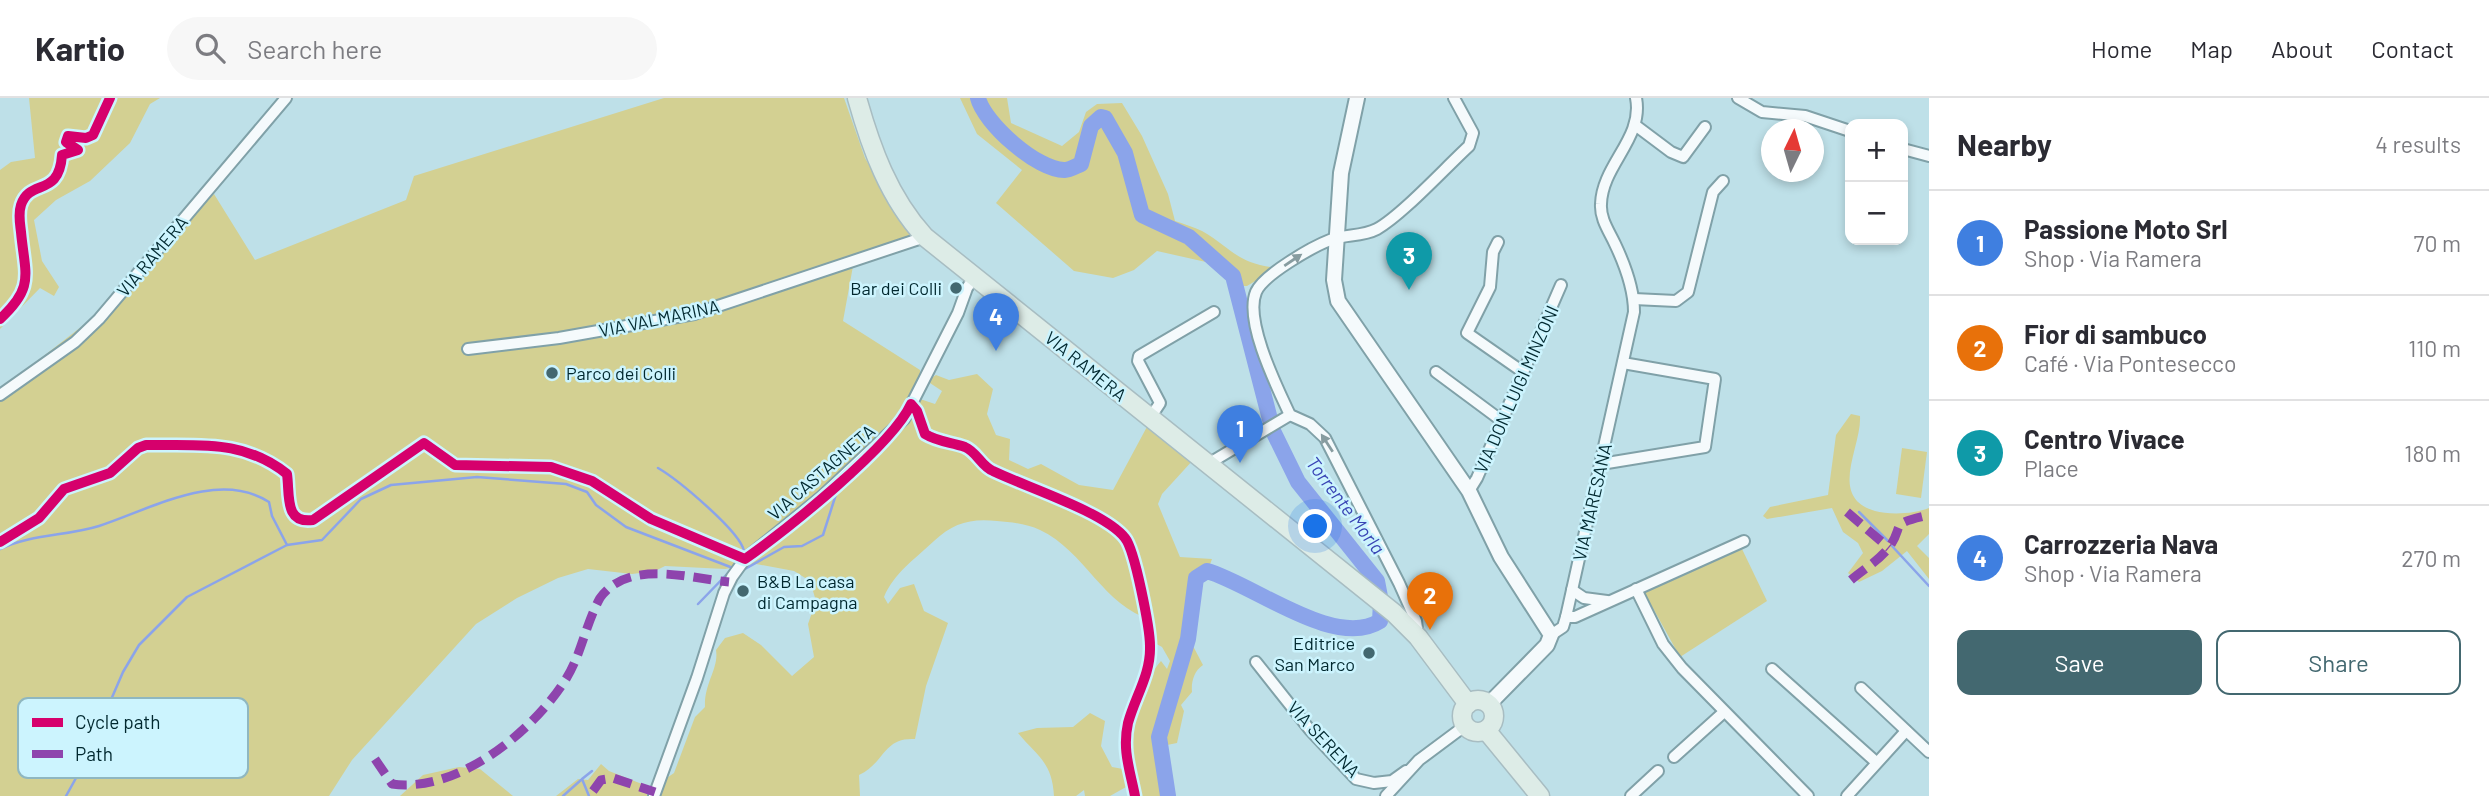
<!DOCTYPE html>
<html lang="en">
<head>
<meta charset="utf-8">
<style>
  :root { --surface:#fff; --page:#f7f7f7; --text:#2b2b33; --muted:#7c7c81; --line:#e1e1e2; --accent:#436870 }
  body { margin:0; font-family:Barlow,sans-serif; background:var(--page); color:var(--text) }
  .controls { position:absolute; right:21px; top:21px; display:grid; overflow:hidden; border-radius:14px; box-shadow:0 4px 10px #0003 }
  .controls button { width:63px; height:63px; display:grid; place-items:center; padding:0; border:0; border-bottom:2px solid var(--line); background:var(--surface); color:var(--text); font:35px sans-serif }
  .compass { position:absolute; left:1761px; top:21px; width:63px; height:63px; border-radius:50%; background:var(--surface); box-shadow:0 4px 10px #0003; rotate:5deg }
  .you { position:absolute; left:1316px; top:429px; width:24px; height:24px; margin:-18px; border:5px solid #fff; border-radius:50%; background:#1a73e8; box-shadow:0 0 0 10px #1a73e833 }
  .badge { display:grid; place-items:center; width:46px; height:46px; border-radius:50%; background:var(--accent); color:#fff; font-size:23px; font-weight:700 }
  .pin { position:absolute; translate:-50% -58px; filter:drop-shadow(0 2px 4px #0008) }
  .pin::after { content:''; position:absolute; top:37px; width:24px; height:21px; background:inherit; clip-path:polygon(0 0,100% 0,50% 100%) }
  .list { margin:0; padding:0; list-style:none }
  h2 { display:flex; justify-content:space-between; align-items:center; height:91px; margin:0; padding:0 28px; font-size:30px }
  h2 small { font-size:23px; font-weight:400; color:var(--muted) }
  .list li { display:grid; grid-template-columns:46px 1fr auto; gap:21px; align-items:center; box-sizing:border-box; height:105px; padding:0 28px; border-top:2px solid var(--line) }
  .list b { display:block; font-size:26px; white-space:nowrap }
  .list p { margin:0; font-size:23px; white-space:nowrap; color:var(--muted) }
  .list em { font-size:23px; font-style:normal; color:var(--muted) }
  .actions { display:flex; gap:14px; padding:21px 28px }
  .actions a { flex:1; padding:16px 0; border:2px solid var(--accent); border-radius:14px; text-align:center; font-size:24px; color:var(--accent) }
  .actions .main { background:var(--accent); color:#fff }
  .icon { flex:none; width:38px; height:38px; fill:none; stroke:currentColor; stroke-width:2; stroke-linecap:round; stroke-linejoin:round }
  .map { position:relative; flex:none; width:1929px; height:698px; overflow:hidden }
  header { display:flex; align-items:center; gap:42px; box-sizing:border-box; height:98px; padding:0 35px; background:var(--surface); border-bottom:2px solid var(--line) }
  header strong { font-size:33px }
  nav { display:flex; gap:38px; margin-inline-start:auto; font-size:24px }
  .search { width:490px; height:63px; background:var(--page); display:flex; align-items:center; gap:18px; box-sizing:border-box; padding:0 24px; border-radius:38px; color:var(--muted); font-size:26px }
  main { display:flex }
  aside { flex:1; background:var(--surface) }
  .map>svg:first-child { display:block }
  .green { fill:#d3d092 }
  .lines { fill:none; stroke-linecap:round; stroke-linejoin:round }
  .stream { stroke:#8ba4ea; stroke-width:2.5 }
  .river { stroke:#8ba4ea; stroke-width:16 }
  .minor-casing { stroke:#80a1a8; stroke-width:14 }
  .tertiary-casing { stroke:#80a1a8; stroke-width:18 }
  .primary-casing { stroke:#a8bdc2; stroke-width:21 }
  .minor { stroke:#f5fafc; stroke-width:10 }
  .tertiary { stroke:#f5fafc; stroke-width:14 }
  .primary { stroke:#ddece7; stroke-width:18 }
  .quiet { stroke:#8e44ad; stroke-width:9; stroke-dasharray:18 9; stroke-linecap:butt }
  .cycleway-casing { stroke:#ccf4fe; stroke-width:15 }
  .cycleway { stroke:#d6006c; stroke-width:10 }
  .oneway { fill:#879ca0 }
  .poi-dot { fill:#436870; stroke:#ccf4fe; stroke-width:2.5 }
  .labels { text-anchor:middle; dominant-baseline:central; stroke-width:5; stroke-linejoin:round; paint-order:stroke }
  .street-label { font-size:18px; fill:#01282f; stroke:#ccf4fe }
  .poi-label { font-size:18px; fill:#01282f; stroke:#ccf4fe; text-anchor:end }
  .water-label { font-size:19px; font-style:italic; fill:#3944b4; stroke:#ccf4fe }
  .key { fill:#ccf4fe; stroke:#8fb7c0; stroke-width:2 }
  .key-label { font-size:19px; fill:#01282f }
</style>
</head>
<body>
<header>
<strong>Kartio</strong>
<div class="search"><svg class="icon" aria-label="search" viewBox="0 0 24 24"><circle cx="10" cy="10" r="6"/><path d="M15 15l6 6"/></svg>Search here</div>
<nav><a>Home</a><a>Map</a><a>About</a><a>Contact</a></nav>
</header>
<main>
<div class="map">
<svg width="1929" height="698" viewBox="0 0 1929 698">
  <rect width="100%" height="100%" fill="#bee0e8"/>
  <!-- green -->
  <g class="green">
    <path d="M29,0H160L150,6L130,45L90,83L56,102L34,122L42,163L59,189L54,198L40,190L0,231V72L11,64L35,60Z"/>
    <path d="M664,0H844L865,60L910,137L853,168L843,223L920,272V301L935,306L942,293L927,283L936,277L949,282L977,276L993,291L987,316L996,337L1010,341L1009,362L1028,371L1041,366L1079,387L1113,392L1149,325L1194,361L1162,396L1158,406L1180,459L1212,461L1209,469L1191,476L1193,548L1203,567C1194,573 1191,584 1192,594L1181,607L1184,613L1177,645L1167,647C1159,666 1171,681 1176,698H1141L1135,684L1110,698H1085L1084,692L1076,698H1054C1052,664 1038,659 1018,635L1037,630L1073,629L1090,615L1105,623L1101,648L1112,669L1123,671C1128,660 1128,652 1129,639C1132,613 1144,583 1161,563L1167,571L1170,563L1162,549L1153,544L1152,522C1103,508 1085,453 1040,432C1027,426 1011,424 997,423C971,420 953,425 934,443C915,461 894,475 884,499L888,506L900,490L914,486L924,513L948,525L926,588L915,641C883,639 885,665 859,677L860,698H556L578,681L588,682L601,666L609,673L652,690L674,675L695,619L705,609C704,585 719,571 716,552L725,540L743,535L761,547L792,578L814,559L808,526L816,503L810,483L794,473L756,466L725,471L665,468L655,473L632,476L588,471L558,480L517,500L476,526L352,662L329,698H0V292L90,222L214,96L255,162L406,102L414,78Z"/>
    <path d="M960,0H1007L1011,25L1062,48L1079,34L1086,14L1097,6L1122,5L1142,38L1168,96L1175,123C1184,126 1194,129 1202,133C1233,151 1236,165 1277,170L1247,188H1233L1206,164L1157,153L1134,172L1113,180L1074,173L996,105L1022,72L977,36Z"/>
    <path d="M1851,316L1860,318C1862,349 1827,399 1875,413C1889,417 1915,416 1929,410V436L1917,448L1929,460V481L1907,453L1882,473L1859,484L1848,475L1863,455L1858,445L1843,434L1832,410L1767,421L1763,418L1770,409L1828,397L1836,337Z"/>
    <path d="M1902,350L1927,354L1921,400L1896,396Z"/>
    <path d="M1742,451L1767,503L1680,559L1644,494Z"/>
    <path d="M459,669L480,671L513,698H400L423,677Z"/>
  </g>
  <g class="lines">
    <!-- stream -->
    <g class="stream">
      <path d="M658,370C677,381 740,433 744,453"/>
      <path d="M1859,414L1888,443"/>
      <path d="M1892,448L1929,488"/>
      <path d="M0,451C31,436 67,438 99,428C149,412 218,371 269,404L272,418L287,447L322,442L361,401L391,387L477,379L566,386L587,394L596,407L626,429L733,470"/>
      <path d="M745,471L784,449L802,448L823,437L838,390"/>
      <path d="M698,506L731,472"/>
      <path d="M66,698L81,671L123,574L139,547L187,499L287,447"/>
      <path d="M563,698L581,682"/>
      <path d="M589,698L582,681L592,673"/>
    </g>
    <!-- river -->
    <path class="river" d="M978,0C984,25 1038,73 1065,72C1070,72 1076,68 1081,66L1091,28L1101,19L1105,20L1125,55L1142,117L1189,139L1233,178L1273,333L1298,384L1377,483L1381,504L1380,523C1335,552 1253,486 1207,473L1196,480L1188,541L1159,639L1168,698"/>
    <defs>
      <g id="minor">
        <path d="M1738,0L1762,14L1805,18L1850,33"/>
        <path d="M1635,27L1671,54L1683,59L1705,29"/>
        <path d="M1903,51L1929,58"/>
        <path d="M1498,144L1493,154L1490,189L1467,235L1523,274"/>
        <path d="M1634,201L1676,203L1688,194L1713,94L1723,83"/>
        <path d="M468,251L559,240L694,216L925,139"/>
        <path d="M1436,274L1502,323"/>
        <path d="M0,297L75,244L99,221L286,0"/>
        <path d="M1150,320L1160,305L1138,263L1139,258L1214,214"/>
        <path d="M1208,366L1290,317"/>
        <path d="M1601,366L1705,349L1715,281L1623,265"/>
        <path d="M1469,393L1477,380L1561,187"/>
        <path d="M1636,491L1663,546L1682,570L1808,698"/>
        <path d="M1572,492L1584,500L1607,503"/>
        <path d="M1566,519H1575L1744,443"/>
        <path d="M1551,537L1563,529L1566,519L1634,214C1634,191 1625,167 1615,146C1609,133 1600,121 1601,106C1602,67 1644,40 1636,0"/>
        <path d="M1418,538L1416,523L1399,485L1325,340L1310,326L1290,317C1277,289 1244,223 1256,194C1263,177 1312,149 1330,142C1345,136 1362,139 1377,131C1402,117 1445,70 1469,48L1473,35L1454,0"/>
        <path d="M1256,564L1310,632L1356,681L1374,685L1392,683L1406,673"/>
        <path d="M1772,571L1876,664"/>
        <path d="M1861,590L1929,654"/>
        <path d="M1674,659L1724,614"/>
        <path d="M654,698L697,580L724,495L732,479L745,461L820,400L904,321L958,215L967,190L975,178"/>
        <path d="M1386,698L1419,662L1466,627"/>
        <path d="M1631,698L1658,673"/>
        <path d="M1847,698L1906,633"/>
      </g>
      <path id="tertiary" d="M1357,0L1341,75L1334,182L1338,203L1469,393L1501,459L1551,537L1547,547L1489,606"/>
      <g id="primary">
        <path d="M857,0C871,50 889,100 925,139L1394,515L1418,539L1468,606"/>
        <circle cx="1478" cy="618" r="16"/>
        <path d="M1486,632L1540,698"/>
      </g>
    </defs>
    <!-- minor casing -->
    <use href="#minor" class="minor-casing"/>
    <!-- tertiary casing -->
    <use href="#tertiary" class="tertiary-casing"/>
    <!-- primary casing -->
    <use href="#primary" class="primary-casing"/>
    <!-- minor -->
    <use href="#minor" class="minor"/>
    <!-- tertiary -->
    <use href="#tertiary" class="tertiary"/>
    <!-- primary -->
    <use href="#primary" class="primary"/>
    <!-- quiet -->
    <g class="quiet">
      <path d="M1847,414L1889,450"/>
      <path d="M1851,482C1863,472 1876,464 1886,453C1908,427 1884,427 1929,417"/>
      <path d="M375,661L392,686C457,695 531,635 564,584C581,559 585,527 600,500C628,461 688,480 729,484"/>
      <path d="M593,693L601,682L613,680L655,694"/>
    </g>
    <defs>
      <g id="cycleway">
        <path d="M0,221C35,189 25,177 21,134C20,125 18,116 21,107C30,80 59,100 62,57L78,52L66,44L68,38L86,40L93,37L110,0"/>
        <path d="M0,444L39,420L64,391L110,375L138,350L146,347C199,348 243,341 287,376C290,397 284,426 313,422L424,345L455,367L551,369L592,383L651,421L745,461C786,432 892,348 911,306L917,313L925,336C938,344 951,344 965,349C977,354 981,368 993,373C1026,389 1105,414 1125,440C1135,452 1150,531 1150,548C1151,576 1135,599 1128,625C1122,652 1130,672 1135,698"/>
      </g>
    </defs>
    <!-- cycleway casing -->
    <use href="#cycleway" class="cycleway-casing"/>
    <!-- cycleway -->
    <use href="#cycleway" class="cycleway"/>
  </g>
  <!-- one-way arrows -->
  <defs><path id="oneway-solid" d="M-6-.8H1V-3.2L6.5 0L1 3.2V.8H-6Z" transform="scale(1.75)"/></defs>
  <g class="oneway">
    <use href="#oneway-solid" transform="translate(1293 162) rotate(-34)"/>
    <use href="#oneway-solid" transform="translate(1327 345) rotate(-123)"/>
  </g>
  <!-- markers -->
  <g class="poi-dot">
    <circle cx="956" cy="190" r="7"/>
    <circle cx="552" cy="275" r="7"/>
    <circle cx="743" cy="493" r="7"/>
    <circle cx="1369" cy="555" r="7"/>
  </g>
  <g class="labels">
    <!-- street labels -->
    <g class="street-label">
      <text transform="translate(152 158) rotate(-50)">VIA RAMERA</text>
      <text transform="translate(659 220) rotate(-12)">VIA VALMARINA</text>
      <text transform="translate(1086 268) rotate(39)">VIA RAMERA</text>
      <text transform="translate(1516 291) rotate(-66)">VIA DON LUIGI MINZONI</text>
      <text transform="translate(821 374) rotate(-41)">VIA CASTAGNETA</text>
      <text transform="translate(1592 404) rotate(-77)">VIA MARESANA</text>
      <text transform="translate(1324 641) rotate(47)">VIA SERENA</text>
    </g>
    <!-- poi labels -->
    <g class="poi-label">
      <text x="942" y="190">Bar dei Colli</text>
      <text x="566" y="275" text-anchor="start">Parco dei Colli</text>
      <text x="757" y="483" text-anchor="start">B&amp;B La casa<tspan x="757" dy="21">di Campagna</tspan></text>
      <text x="1355" y="545">Editrice<tspan x="1355" dy="21">San Marco</tspan></text>
    </g>
    <!-- water labels -->
    <g class="water-label">
      <text transform="translate(1346 407) rotate(53)">Torrente Morla</text>
    </g>
  </g>
  <!-- legend -->
  <rect x="18" y="600" width="230" height="80" rx="10" class="key"/>
  <rect x="32" y="620" width="31" height="9" fill="#d6006c"/>
  <rect x="32" y="652" width="31" height="8" fill="#8e44ad"/>
  <g class="key-label">
    <text x="75" y="631">Cycle path</text>
    <text x="75" y="663">Path</text>
  </g>
</svg>
<div class="controls">
<button>+</button>
<button>−</button>
</div>
<svg class="compass" viewBox="-18 -18 36 36"><path d="M0-13l5 13h-10z" fill="#e53935"/><path d="M0 13l5-13h-10z" fill="#7c7c81"/></svg>
<div class="you"></div>
<div class="pin badge" style="left:1240px;top:365px;background:#3f7fe0">1</div>
<div class="pin badge" style="left:1430px;top:532px;background:#e8710a">2</div>
<div class="pin badge" style="left:1409px;top:192px;background:#0f9aa8">3</div>
<div class="pin badge" style="left:996px;top:253px;background:#3f7fe0">4</div>
</div>
<aside>
<h2>Nearby<small>4 results</small></h2>
<ul class="list">
<li><span class="badge" style="background:#3f7fe0">1</span><div><b>Passione Moto Srl</b><p>Shop · Via Ramera</p></div><em>70 m</em></li>
<li><span class="badge" style="background:#e8710a">2</span><div><b>Fior di sambuco</b><p>Café · Via Pontesecco</p></div><em>110 m</em></li>
<li><span class="badge" style="background:#0f9aa8">3</span><div><b>Centro Vivace</b><p>Place</p></div><em>180 m</em></li>
<li><span class="badge" style="background:#3f7fe0">4</span><div><b>Carrozzeria Nava</b><p>Shop · Via Ramera</p></div><em>270 m</em></li>
</ul>
<div class="actions"><a class="main">Save</a><a>Share</a></div>
</aside>
</main>
</body>
</html>
